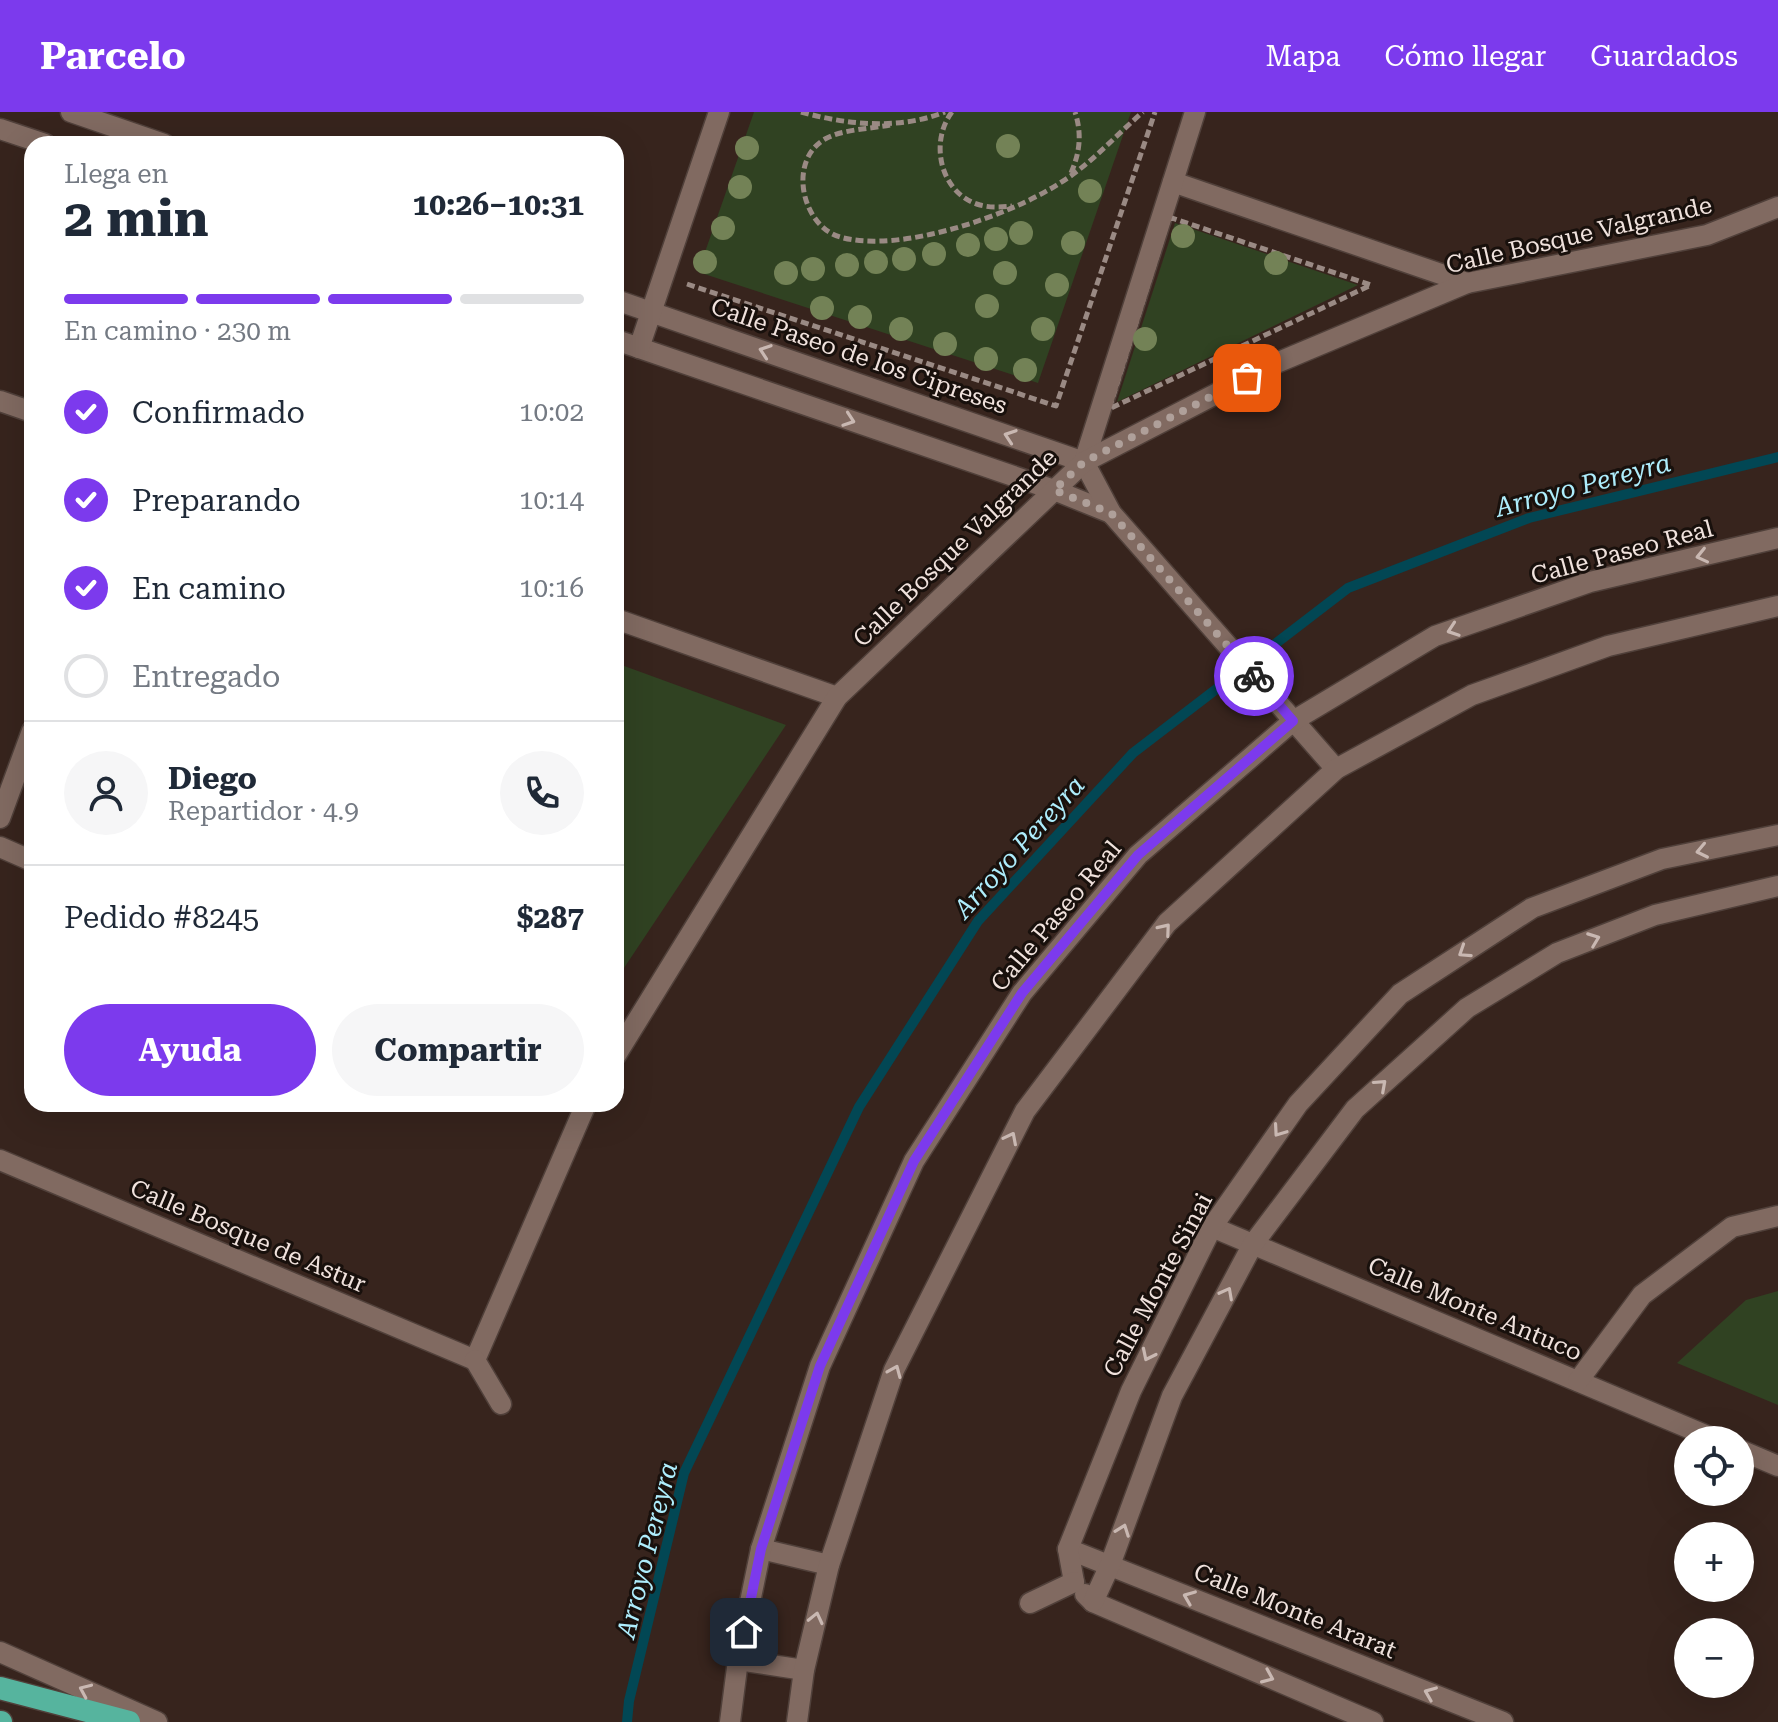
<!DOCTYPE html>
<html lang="es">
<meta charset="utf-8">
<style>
:root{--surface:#fff;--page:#f6f6f7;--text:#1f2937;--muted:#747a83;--line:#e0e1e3;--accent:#7c3aed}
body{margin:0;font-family:"Roboto Serif",serif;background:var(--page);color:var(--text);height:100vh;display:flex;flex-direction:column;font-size:30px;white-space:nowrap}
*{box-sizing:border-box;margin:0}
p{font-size:26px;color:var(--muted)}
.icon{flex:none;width:44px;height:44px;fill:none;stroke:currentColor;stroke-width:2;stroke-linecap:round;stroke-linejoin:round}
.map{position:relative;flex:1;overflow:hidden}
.sheet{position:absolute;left:24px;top:24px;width:600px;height:976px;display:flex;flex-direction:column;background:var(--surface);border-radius:24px;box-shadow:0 8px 32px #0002}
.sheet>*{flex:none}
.buttons{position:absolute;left:1674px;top:1314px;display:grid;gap:16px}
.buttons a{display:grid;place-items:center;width:80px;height:80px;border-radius:50%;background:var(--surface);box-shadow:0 8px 32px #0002;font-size:40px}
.pin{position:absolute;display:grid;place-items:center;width:68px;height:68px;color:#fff;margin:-34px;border-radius:16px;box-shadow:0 4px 12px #0006}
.courier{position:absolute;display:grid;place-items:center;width:80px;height:80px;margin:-40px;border:6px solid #7c3aed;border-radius:50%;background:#fff;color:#222;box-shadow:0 2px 10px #0007}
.summary em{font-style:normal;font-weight:700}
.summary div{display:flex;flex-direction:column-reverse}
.summary{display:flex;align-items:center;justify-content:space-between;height:136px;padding:0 40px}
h1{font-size:52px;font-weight:700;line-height:60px}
.bar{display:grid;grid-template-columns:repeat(4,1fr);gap:12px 8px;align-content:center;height:96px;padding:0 40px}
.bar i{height:10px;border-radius:6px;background:var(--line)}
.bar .active{background:var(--accent)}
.bar p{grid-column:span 4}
.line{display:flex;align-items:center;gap:20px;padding:0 40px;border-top:2px solid var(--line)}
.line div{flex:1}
.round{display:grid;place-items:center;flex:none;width:84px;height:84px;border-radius:42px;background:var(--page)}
ol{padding:0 40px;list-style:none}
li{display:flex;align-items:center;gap:24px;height:88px}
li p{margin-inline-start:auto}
li .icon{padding:8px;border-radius:50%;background:var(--accent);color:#fff;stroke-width:4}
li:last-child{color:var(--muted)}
li i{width:44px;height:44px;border:4px solid var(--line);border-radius:50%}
.primary-button{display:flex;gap:16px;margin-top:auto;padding:16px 40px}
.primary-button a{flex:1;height:92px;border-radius:48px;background:var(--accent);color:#fff;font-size:32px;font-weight:700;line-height:92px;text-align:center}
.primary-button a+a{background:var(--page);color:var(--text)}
header{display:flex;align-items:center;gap:48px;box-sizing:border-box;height:112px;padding:0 40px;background:var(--accent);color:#fff}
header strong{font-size:38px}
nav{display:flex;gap:44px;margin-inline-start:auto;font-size:28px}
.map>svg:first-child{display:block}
.green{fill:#304222}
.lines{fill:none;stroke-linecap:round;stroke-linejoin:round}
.stream{stroke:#024754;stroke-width:10}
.minor-casing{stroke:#50403a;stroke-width:23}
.tertiary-casing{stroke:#50403a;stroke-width:23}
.trunk-casing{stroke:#50403a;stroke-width:25}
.path{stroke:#9a8a84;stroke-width:5;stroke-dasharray:8 4;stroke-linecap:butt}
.minor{stroke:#816a61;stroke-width:20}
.tertiary{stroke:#816a61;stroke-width:20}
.trunk{stroke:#56b49e;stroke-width:22}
.tree{fill:#738256}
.oneway{stroke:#c9b8b2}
.done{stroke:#afa09a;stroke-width:8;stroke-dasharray:0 14.4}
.route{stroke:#7c3aed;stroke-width:10}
.labels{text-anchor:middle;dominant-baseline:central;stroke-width:6;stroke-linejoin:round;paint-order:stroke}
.street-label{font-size:24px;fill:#f0e2dd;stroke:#18100c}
.water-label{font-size:26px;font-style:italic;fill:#aeedfc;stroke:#18100c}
</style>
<header>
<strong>Parcelo</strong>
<nav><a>Mapa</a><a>Cómo llegar</a><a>Guardados</a></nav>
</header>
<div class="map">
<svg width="1778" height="1610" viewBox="0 0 1778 1610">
<rect width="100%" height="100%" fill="#37241d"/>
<!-- green -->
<g class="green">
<path d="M 754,0 L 1131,0 L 1038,271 L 698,160 Z"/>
<path d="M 1175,111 L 1358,173 L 1117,290 Z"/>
<path d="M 616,551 L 786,613 L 616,868 Z"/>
<path d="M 1778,1179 L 1778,1293 L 1677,1251 L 1746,1188 Z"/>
</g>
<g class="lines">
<!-- stream -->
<path class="stream" d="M 627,1610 L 629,1589 L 684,1361 L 859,995 L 978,809 L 1133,641 L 1348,476 L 1529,406 L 1778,345"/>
<defs>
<g id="minor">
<path d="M 71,0 L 164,32"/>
<path d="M 0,17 L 45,32"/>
<path d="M 1173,70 L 1467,171"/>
<path d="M 616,188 L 1084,350"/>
<path d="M 616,228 L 1054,378 L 1111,401"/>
<path d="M 639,236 L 719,0"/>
<path d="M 0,289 L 32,300"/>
<path d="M 1084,350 L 1111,401 L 1336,657"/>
<path d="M 1084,350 L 1195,0"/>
<path d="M 616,507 L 837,585"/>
<path d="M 0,706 L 32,619"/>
<path d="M 0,735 L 32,749"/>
<path d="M 616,943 L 837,585 L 1084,350 L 1274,252 L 1467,171 L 1707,123 L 1778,95"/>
<path d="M 0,1048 L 475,1248"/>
<path d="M 1212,1115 L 1717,1328"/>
<path d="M 475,1248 L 586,992"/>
<path d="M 475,1248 L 501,1292"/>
<path d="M 1578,1269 L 1642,1183 L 1732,1115 L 1778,1104"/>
<path d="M 1740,1338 L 1778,1354"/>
<path d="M 761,1437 L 829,1453"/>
<path d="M 1068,1437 L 1503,1610"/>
<path d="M 1074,1470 L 1068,1437 L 1131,1279 L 1212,1115 L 1298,992 L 1400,882 L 1532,796 L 1662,747 L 1778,723"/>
<path d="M 1085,1482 L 1093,1490 L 1373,1610"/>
<path d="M 1093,1490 L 1110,1453 L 1172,1284 L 1253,1132 L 1355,997 L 1467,896 L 1557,841 L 1655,803 L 1778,774"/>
<path d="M 1030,1491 L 1074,1470"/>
<path d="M 738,1548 L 804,1558"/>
<path d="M 730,1610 L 738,1548 L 761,1437 L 820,1254 L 914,1049 L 1022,881 L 1138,743 L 1293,609 L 1435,524 L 1590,470 L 1778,426"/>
<path d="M 797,1610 L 804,1558 L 829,1453 L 894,1258 L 1025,999 L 1167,811 L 1336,657 L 1472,583 L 1608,534 L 1778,494"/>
</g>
<path id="tertiary" d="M 0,1540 L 157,1610"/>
<g id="trunk">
<path d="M 0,1576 L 129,1610"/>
<path d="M 0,1610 L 1,1610"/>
</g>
</defs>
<!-- minor casing -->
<use href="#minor" class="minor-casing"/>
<!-- tertiary casing -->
<use href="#tertiary" class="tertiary-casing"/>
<!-- trunk casing -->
<use href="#trunk" class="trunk-casing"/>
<!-- path -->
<g class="path">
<path d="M 801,0 C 848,13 899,18 945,0"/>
<path d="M 952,0 C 929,30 940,82 980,93 C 991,96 1002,95 1012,94"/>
<path d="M 890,13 C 870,17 843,17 825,27 C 787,49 802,114 840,125 C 899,142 1009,104 1060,71 C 1091,52 1115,24 1143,0"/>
<path d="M 1071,61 C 1080,40 1082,22 1075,0"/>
<path d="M 1169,105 L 1371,173 L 1109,297 Z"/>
<path d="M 687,172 L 1056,294 L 1155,0"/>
</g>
<!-- minor -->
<use href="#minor" class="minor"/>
<!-- tertiary -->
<use href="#tertiary" class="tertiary"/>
<!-- trunk -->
<use href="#trunk" class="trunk"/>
</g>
<!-- trees -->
<g class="tree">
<circle cx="1008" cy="34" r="12"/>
<circle cx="747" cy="36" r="12"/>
<circle cx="740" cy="75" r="12"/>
<circle cx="1090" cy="79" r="12"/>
<circle cx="723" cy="116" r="12"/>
<circle cx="1021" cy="121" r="12"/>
<circle cx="1183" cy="124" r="12"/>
<circle cx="996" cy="127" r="12"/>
<circle cx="1073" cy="131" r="12"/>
<circle cx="968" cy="133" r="12"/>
<circle cx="934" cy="142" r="12"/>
<circle cx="904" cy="147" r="12"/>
<circle cx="705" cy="150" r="12"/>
<circle cx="876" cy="150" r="12"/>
<circle cx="1276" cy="151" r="12"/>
<circle cx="847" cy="153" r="12"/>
<circle cx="813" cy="157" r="12"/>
<circle cx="786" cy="161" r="12"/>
<circle cx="1005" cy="161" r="12"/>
<circle cx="1057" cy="173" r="12"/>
<circle cx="987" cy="194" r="12"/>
<circle cx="822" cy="196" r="12"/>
<circle cx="860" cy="205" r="12"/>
<circle cx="901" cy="217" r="12"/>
<circle cx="1043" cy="217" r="12"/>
<circle cx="1145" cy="227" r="12"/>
<circle cx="945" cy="232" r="12"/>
<circle cx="986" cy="247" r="12"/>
<circle cx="1025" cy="258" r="12"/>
</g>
<!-- one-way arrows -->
<defs><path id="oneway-chevron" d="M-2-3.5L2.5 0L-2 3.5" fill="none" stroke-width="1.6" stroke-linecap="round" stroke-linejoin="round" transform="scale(2)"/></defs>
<g class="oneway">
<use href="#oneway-chevron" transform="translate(765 239) rotate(-161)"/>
<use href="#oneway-chevron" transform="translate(849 308) rotate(19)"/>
<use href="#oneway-chevron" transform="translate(1010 324) rotate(-161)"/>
<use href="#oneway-chevron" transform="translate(1702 444) rotate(167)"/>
<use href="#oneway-chevron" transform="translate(1453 518) rotate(161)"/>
<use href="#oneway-chevron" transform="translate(1702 739) rotate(168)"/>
<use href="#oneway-chevron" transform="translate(1165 817) rotate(-50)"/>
<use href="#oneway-chevron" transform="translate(1594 827) rotate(-21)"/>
<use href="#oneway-chevron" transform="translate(1464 840) rotate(147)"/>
<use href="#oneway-chevron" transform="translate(1381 973) rotate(-42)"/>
<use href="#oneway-chevron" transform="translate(1279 1019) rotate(125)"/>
<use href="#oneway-chevron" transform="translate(1011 1026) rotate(-63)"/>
<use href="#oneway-chevron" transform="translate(1227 1181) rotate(-62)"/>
<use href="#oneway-chevron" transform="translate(1148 1243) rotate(116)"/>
<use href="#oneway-chevron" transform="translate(895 1259) rotate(-67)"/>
<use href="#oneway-chevron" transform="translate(1123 1418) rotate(-70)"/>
<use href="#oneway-chevron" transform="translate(1189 1485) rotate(-158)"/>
<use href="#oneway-chevron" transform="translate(816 1506) rotate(-77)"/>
<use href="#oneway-chevron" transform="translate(1268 1565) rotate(23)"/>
<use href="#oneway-chevron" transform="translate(85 1578) rotate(-156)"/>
<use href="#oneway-chevron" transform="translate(1430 1581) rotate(-158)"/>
</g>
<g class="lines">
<!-- done -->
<path class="done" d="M 1247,266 L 1084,350 L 1054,378 L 1111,401 L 1254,564"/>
<!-- route -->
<path class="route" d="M 744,1520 L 761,1437 L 820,1254 L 914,1049 L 1022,881 L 1138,743 L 1293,609 L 1254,564"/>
</g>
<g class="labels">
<!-- street labels -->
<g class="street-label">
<text transform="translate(1579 123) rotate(-13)">Calle Bosque Valgrande</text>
<text transform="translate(859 244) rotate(19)">Calle Paseo de los Cipreses</text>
<text transform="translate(955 436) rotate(-44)">Calle Bosque Valgrande</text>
<text transform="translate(1622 440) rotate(-15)">Calle Paseo Real</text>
<text transform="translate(1056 804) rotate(-50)">Calle Paseo Real</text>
<text transform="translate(248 1124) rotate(23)">Calle Bosque de Astur</text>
<text transform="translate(1158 1173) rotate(-62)">Calle Monte Sinai</text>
<text transform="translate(1475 1197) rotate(23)">Calle Monte Antuco</text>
<text transform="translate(1295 1499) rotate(22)">Calle Monte Ararat</text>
</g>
<!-- water labels -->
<g class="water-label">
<text transform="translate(1583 373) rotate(-15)">Arroyo Pereyra</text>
<text transform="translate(1019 735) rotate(-48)">Arroyo Pereyra</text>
<text transform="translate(647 1438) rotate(-76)">Arroyo Pereyra</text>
</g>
</g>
</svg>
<div class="buttons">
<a><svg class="icon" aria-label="locate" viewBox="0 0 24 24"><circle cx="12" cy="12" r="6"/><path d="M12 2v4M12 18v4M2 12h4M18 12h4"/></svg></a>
<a>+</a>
<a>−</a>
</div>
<div class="pin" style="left:1247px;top:266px;background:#ea580c"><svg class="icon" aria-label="bag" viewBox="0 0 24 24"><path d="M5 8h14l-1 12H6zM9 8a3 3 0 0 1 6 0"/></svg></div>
<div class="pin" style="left:744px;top:1520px;background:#1f2937"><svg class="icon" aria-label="home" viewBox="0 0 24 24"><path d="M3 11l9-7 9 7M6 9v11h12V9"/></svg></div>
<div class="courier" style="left:1254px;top:564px"><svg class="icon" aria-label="bike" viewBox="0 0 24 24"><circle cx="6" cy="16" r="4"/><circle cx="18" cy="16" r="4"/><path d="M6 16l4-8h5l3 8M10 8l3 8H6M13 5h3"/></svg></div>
<section class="sheet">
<div class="summary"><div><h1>2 min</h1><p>Llega en</p></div><em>10:26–10:31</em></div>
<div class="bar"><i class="active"></i><i class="active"></i><i class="active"></i><i></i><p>En camino · 230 m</p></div>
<ol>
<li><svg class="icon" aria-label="check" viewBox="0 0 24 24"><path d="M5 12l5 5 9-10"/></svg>Confirmado<p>10:02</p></li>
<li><svg class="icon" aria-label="check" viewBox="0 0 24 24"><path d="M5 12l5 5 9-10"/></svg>Preparando<p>10:14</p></li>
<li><svg class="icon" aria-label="check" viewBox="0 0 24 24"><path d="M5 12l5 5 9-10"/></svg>En camino<p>10:16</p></li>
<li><i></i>Entregado</li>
</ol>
<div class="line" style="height:144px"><a class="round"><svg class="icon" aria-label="person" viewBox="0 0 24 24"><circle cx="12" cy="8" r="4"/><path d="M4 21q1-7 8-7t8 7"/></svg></a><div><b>Diego</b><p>Repartidor · 4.9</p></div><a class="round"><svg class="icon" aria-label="phone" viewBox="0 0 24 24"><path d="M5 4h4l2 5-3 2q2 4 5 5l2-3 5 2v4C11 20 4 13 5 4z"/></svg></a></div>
<div class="line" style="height:104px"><div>Pedido #8245</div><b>$287</b></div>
<div class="primary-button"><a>Ayuda</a><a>Compartir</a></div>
</section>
</div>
